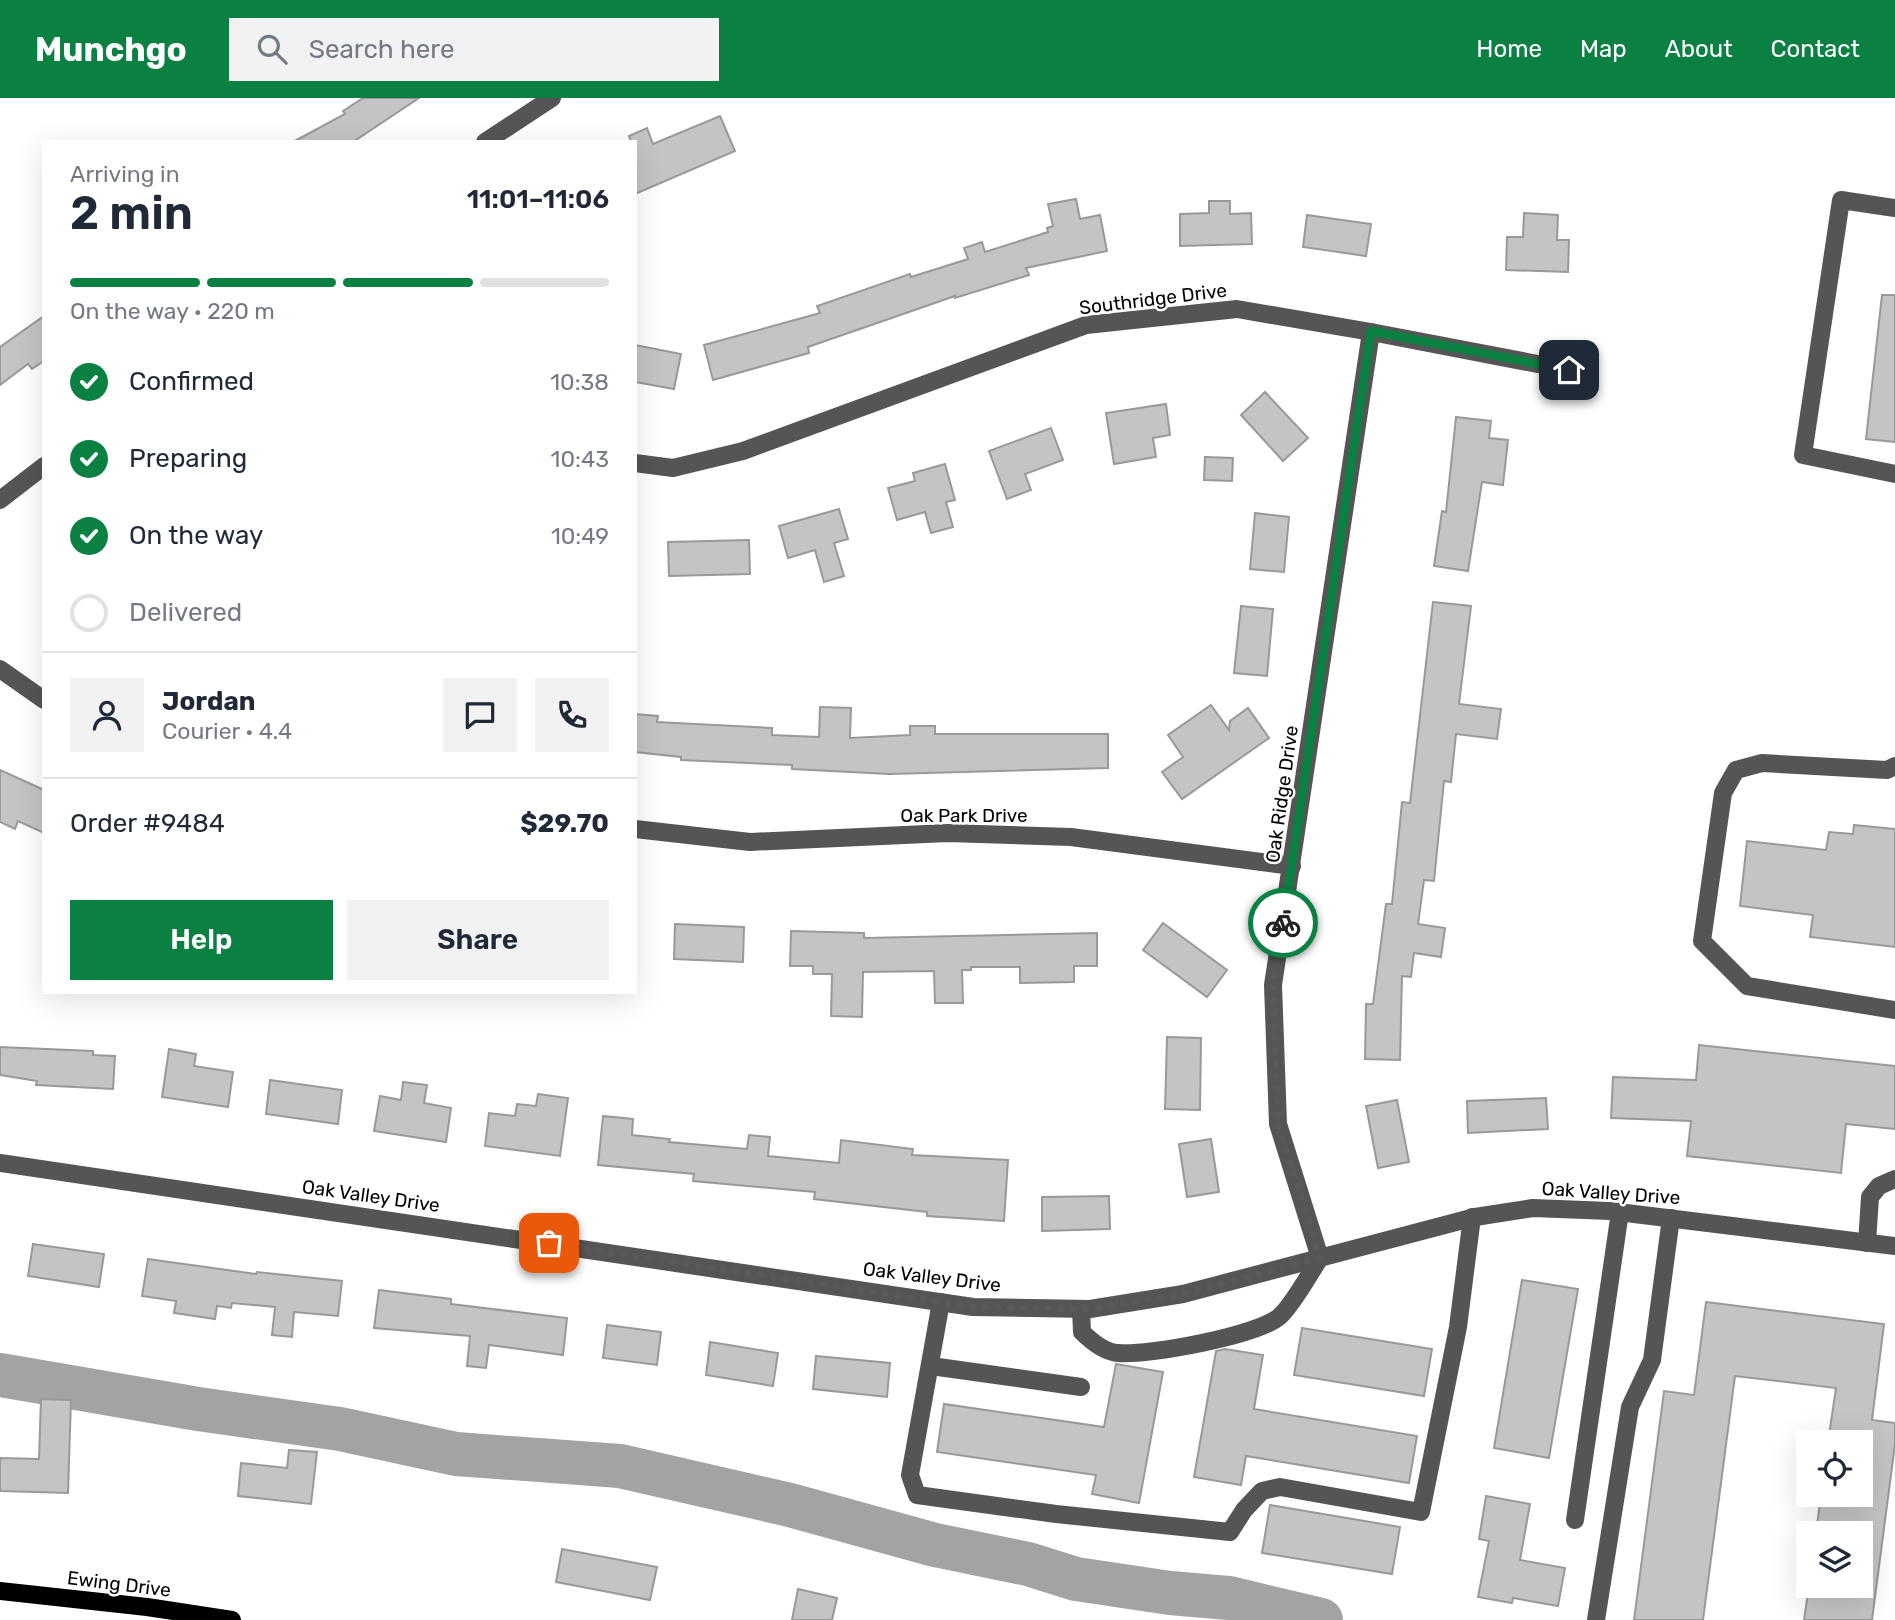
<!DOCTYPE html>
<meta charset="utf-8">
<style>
:root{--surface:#fff;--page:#f2f2f3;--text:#1f2937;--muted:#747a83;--line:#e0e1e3;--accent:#0b8043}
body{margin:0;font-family:Rubik,sans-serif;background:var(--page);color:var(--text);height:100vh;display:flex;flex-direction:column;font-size:26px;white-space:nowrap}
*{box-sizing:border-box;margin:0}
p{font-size:23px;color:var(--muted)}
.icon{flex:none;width:38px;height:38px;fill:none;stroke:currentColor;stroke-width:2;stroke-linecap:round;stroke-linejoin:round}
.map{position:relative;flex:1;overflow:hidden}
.side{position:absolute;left:42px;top:42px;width:595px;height:854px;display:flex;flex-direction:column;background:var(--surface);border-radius:0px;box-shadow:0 7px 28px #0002}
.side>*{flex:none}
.buttons{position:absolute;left:1796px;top:1332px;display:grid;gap:14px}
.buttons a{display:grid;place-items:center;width:77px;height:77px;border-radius:0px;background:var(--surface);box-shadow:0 7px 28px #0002;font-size:35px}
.pin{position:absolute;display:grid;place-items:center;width:60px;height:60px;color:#fff;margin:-30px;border-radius:14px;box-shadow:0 4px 10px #0006}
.courier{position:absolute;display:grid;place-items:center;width:70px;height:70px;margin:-35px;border:5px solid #0b8043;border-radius:50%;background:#fff;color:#222;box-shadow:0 2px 9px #0007}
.headline em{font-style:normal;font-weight:600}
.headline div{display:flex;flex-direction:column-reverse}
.headline{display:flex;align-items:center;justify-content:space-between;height:119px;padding:0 28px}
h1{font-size:46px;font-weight:600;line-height:52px}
.bar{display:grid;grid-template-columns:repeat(4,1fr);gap:10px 7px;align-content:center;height:84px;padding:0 28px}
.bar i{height:9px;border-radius:5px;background:var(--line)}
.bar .on{background:var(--accent)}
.bar p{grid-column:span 4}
.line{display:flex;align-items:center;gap:18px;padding:0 28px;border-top:2px solid var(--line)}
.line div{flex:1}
.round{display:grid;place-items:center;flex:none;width:74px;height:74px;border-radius:0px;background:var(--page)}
ol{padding:0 28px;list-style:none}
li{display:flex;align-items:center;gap:21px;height:77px}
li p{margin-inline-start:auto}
li .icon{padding:7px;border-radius:50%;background:var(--accent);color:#fff;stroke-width:4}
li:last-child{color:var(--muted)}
li i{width:38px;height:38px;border:4px solid var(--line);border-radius:50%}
.action{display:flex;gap:14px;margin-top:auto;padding:14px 28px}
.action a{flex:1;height:80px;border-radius:0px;background:var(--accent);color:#fff;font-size:28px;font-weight:600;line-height:80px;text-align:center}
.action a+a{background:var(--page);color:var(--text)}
header{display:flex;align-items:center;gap:42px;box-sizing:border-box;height:98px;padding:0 35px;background:var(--accent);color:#fff}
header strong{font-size:33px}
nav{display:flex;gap:38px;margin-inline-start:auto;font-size:24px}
.search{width:490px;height:63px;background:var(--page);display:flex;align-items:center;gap:18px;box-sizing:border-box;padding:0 24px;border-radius:0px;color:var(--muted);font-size:26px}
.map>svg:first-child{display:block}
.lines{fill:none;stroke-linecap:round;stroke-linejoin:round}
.river{stroke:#a3a3a3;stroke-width:44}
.building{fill:#c4c4c4;stroke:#999;stroke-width:2}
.minor{stroke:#555;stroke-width:18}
.major{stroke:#000;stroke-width:18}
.done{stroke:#595959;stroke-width:7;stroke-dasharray:0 12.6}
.route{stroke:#0b8043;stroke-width:9}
.labels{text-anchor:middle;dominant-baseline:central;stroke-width:5;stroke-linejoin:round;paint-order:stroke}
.street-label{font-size:19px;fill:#000;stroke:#fff}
</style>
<header>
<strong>Munchgo</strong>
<div class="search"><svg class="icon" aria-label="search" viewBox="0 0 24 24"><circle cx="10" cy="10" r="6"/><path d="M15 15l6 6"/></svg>Search here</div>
<nav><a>Home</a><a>Map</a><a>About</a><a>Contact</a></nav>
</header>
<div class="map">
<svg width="1895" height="1522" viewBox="0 0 1895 1522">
<rect width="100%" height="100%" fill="#fff"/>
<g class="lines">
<!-- river -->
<path class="river" d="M 0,1277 L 198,1311 L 340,1331 L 456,1356 L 620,1368 L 790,1407 L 935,1447 L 1028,1466 L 1076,1481 L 1170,1495 L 1229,1500 L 1321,1522"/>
</g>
<!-- building -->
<g class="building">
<path d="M 363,0 L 419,0 L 353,44 L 293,44 L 345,16 L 343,13 Z"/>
<path d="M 720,18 L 735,53 L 635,96 L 635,44 L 631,44 L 629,38 L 647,30 L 653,46 Z"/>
<path d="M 1076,101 L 1080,121 L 1100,117 L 1107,153 L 1026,170 L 1029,177 L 955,200 L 955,198 L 808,249 L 809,255 L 713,282 L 704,247 L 820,215 L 817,208 L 910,176 L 911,179 L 968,161 L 964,150 L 982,144 L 985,154 L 1048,134 L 1047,130 L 1053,128 L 1048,106 Z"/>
<path d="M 1209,103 L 1230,103 L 1230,116 L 1251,115 L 1252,146 L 1180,148 L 1180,116 L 1209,115 Z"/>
<path d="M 1524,115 L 1558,117 L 1557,142 L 1569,142 L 1568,174 L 1506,172 L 1507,139 L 1523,139 Z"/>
<path d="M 1307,117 L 1371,126 L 1366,158 L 1303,149 Z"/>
<path d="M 1882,197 L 1895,197 L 1895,344 L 1866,341 Z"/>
<path d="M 44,218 L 44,263 L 32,271 L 28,266 L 0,287 L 0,249 Z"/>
<path d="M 635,247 L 681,256 L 674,291 L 635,284 Z"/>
<path d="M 1265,294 L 1308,340 L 1283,363 L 1241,317 Z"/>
<path d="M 1166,306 L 1170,337 L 1153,340 L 1156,359 L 1114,366 L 1106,315 Z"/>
<path d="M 1456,319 L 1491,323 L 1489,340 L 1508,342 L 1503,387 L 1482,384 L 1468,473 L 1434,468 L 1442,413 L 1446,414 Z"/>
<path d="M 1051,330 L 1063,362 L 1025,376 L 1031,392 L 1007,401 L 989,353 Z"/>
<path d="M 1205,359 L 1233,360 L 1232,383 L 1204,382 Z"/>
<path d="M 945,366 L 955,402 L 946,404 L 953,429 L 931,435 L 925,414 L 897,422 L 888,390 L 915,383 L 913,375 Z"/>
<path d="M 839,411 L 848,441 L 834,445 L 844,478 L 824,484 L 815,452 L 788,460 L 779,428 Z"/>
<path d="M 1255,415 L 1289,419 L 1284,474 L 1250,471 Z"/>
<path d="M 749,442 L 750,476 L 669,478 L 668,444 Z"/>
<path d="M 1433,504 L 1471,508 L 1459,606 L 1501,611 L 1497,641 L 1456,636 L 1451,684 L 1444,683 L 1434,783 L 1424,782 L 1418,826 L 1445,830 L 1441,859 L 1414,855 L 1411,879 L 1402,878 L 1400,962 L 1365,961 L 1366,906 L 1373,906 L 1386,806 L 1392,806 L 1402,704 L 1410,705 Z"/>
<path d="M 1241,508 L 1273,511 L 1267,578 L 1234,575 Z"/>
<path d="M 1211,607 L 1229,632 L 1230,623 L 1248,610 L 1269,640 L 1182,701 L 1162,674 L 1183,659 L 1168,637 Z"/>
<path d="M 820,609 L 851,610 L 850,640 L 910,637 L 910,628 L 935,628 L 935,636 L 1108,636 L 1108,670 L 889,676 L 792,671 L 792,667 L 681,662 L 681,659 L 635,654 L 635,616 L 658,618 L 657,624 L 772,630 L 772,637 L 819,639 Z"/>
<path d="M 0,672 L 44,692 L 44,735 L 18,723 L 15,731 L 0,724 Z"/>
<path d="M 1854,727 L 1895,731 L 1895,849 L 1810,839 L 1813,817 L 1740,808 L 1747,743 L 1826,752 L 1829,734 L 1853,736 Z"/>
<path d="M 1163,825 L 1227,872 L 1207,899 L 1143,852 Z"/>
<path d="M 675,826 L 744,829 L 743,864 L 674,861 Z"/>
<path d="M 791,833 L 864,835 L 864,840 L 1097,835 L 1097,868 L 1074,868 L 1074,884 L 1020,885 L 1020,869 L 971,869 L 971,872 L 962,872 L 963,905 L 935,905 L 934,873 L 863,874 L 862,919 L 831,918 L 832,876 L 813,876 L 813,868 L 790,868 Z"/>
<path d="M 1167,939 L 1201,940 L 1200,1012 L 1165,1011 Z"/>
<path d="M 1699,947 L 1895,968 L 1895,1031 L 1846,1026 L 1841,1075 L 1687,1058 L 1691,1023 L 1611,1020 L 1613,979 L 1696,982 Z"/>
<path d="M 0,949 L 93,953 L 93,957 L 115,958 L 113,991 L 36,987 L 37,983 L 0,977 Z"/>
<path d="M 169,951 L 196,956 L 194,968 L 233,974 L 228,1009 L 162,999 Z"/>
<path d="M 270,982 L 342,992 L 338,1026 L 266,1016 Z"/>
<path d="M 403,984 L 427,987 L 424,1005 L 451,1010 L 446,1044 L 374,1033 L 380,998 L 401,1002 Z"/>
<path d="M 538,996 L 568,1000 L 560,1058 L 485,1048 L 489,1015 L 515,1018 L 517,1006 L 536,1008 Z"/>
<path d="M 1546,1000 L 1548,1031 L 1468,1035 L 1467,1003 Z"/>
<path d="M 1397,1002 L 1409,1064 L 1378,1070 L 1366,1008 Z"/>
<path d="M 603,1018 L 633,1021 L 632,1037 L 670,1041 L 669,1044 L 747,1051 L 749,1037 L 770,1039 L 768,1058 L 839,1065 L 841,1042 L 913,1051 L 912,1057 L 1008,1062 L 1004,1123 L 927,1118 L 927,1114 L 814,1101 L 815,1094 L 693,1083 L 694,1076 L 598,1067 Z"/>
<path d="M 1211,1041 L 1219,1094 L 1187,1099 L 1179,1046 Z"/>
<path d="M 1109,1098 L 1110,1131 L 1042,1133 L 1042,1099 Z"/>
<path d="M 33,1146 L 104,1156 L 99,1189 L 28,1178 Z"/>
<path d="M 148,1161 L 256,1176 L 257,1174 L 342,1183 L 338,1218 L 294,1214 L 292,1239 L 272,1237 L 275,1209 L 232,1205 L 231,1210 L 217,1208 L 215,1221 L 174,1215 L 176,1203 L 142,1198 Z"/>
<path d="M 1522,1182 L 1578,1191 L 1549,1360 L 1494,1350 Z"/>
<path d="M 379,1192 L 451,1201 L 451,1206 L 567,1220 L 563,1257 L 489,1247 L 486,1270 L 467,1268 L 470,1238 L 374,1230 Z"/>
<path d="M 1706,1204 L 1884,1226 L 1872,1322 L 1895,1325 L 1895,1346 L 1872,1522 L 1804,1522 L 1809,1488 L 1860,1488 L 1860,1435 L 1816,1435 L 1821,1396 L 1860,1396 L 1860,1344 L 1828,1344 L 1836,1290 L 1735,1278 L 1703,1522 L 1634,1522 L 1664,1293 L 1694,1297 Z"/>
<path d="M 607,1227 L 661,1234 L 657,1267 L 603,1260 Z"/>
<path d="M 1302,1230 L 1432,1251 L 1424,1298 L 1294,1277 Z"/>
<path d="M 710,1244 L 778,1255 L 773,1288 L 706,1277 Z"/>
<path d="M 1225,1251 L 1263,1257 L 1254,1311 L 1417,1338 L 1409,1385 L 1246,1358 L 1241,1387 L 1194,1379 L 1216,1253 Z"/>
<path d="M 816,1258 L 890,1265 L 887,1299 L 813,1291 Z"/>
<path d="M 1116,1266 L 1163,1274 L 1139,1405 L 1092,1396 L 1096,1377 L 937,1354 L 944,1306 L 1104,1329 Z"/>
<path d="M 41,1301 L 71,1302 L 68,1395 L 0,1393 L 0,1360 L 39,1361 Z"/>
<path d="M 289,1352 L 317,1354 L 311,1406 L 238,1398 L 241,1365 L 287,1370 Z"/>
<path d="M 1486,1398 L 1530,1406 L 1520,1462 L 1565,1470 L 1558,1508 L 1513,1500 L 1512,1505 L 1478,1499 L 1489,1443 L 1479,1441 Z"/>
<path d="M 1270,1407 L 1400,1429 L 1392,1476 L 1262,1455 Z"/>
<path d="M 562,1451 L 657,1469 L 650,1502 L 556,1484 Z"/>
<path d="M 798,1491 L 837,1500 L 832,1522 L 792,1522 Z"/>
</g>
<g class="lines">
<!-- minor -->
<g class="minor">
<path d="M 485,44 L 552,0"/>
<path d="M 1895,110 L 1841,102 L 1803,357 L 1895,376"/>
<path d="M 635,365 L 673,370 L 743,353 L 1086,227 L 1237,211 L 1371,234 L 1569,272"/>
<path d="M 0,402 L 44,368"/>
<path d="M 0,571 L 44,602"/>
<path d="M 1895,668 L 1887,672 L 1762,665 L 1736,672 L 1723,695 L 1702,843 L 1747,888 L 1895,912"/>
<path d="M 635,731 L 750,744 L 948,735 L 1071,739 L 1292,768"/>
<path d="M 0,1065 L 973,1209 L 1090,1211 L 1183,1196 L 1475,1119 L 1533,1110 L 1610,1113 L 1895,1148"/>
<path d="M 1867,1145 L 1870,1099 L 1879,1088 L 1895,1081"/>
<path d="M 941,1204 L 910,1377 L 917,1397 L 1056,1416 L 1230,1434 L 1244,1412 L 1262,1393 L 1280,1389 L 1421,1414 L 1458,1229 L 1472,1119"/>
<path d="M 1081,1211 L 1082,1234 C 1092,1244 1104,1254 1118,1255 C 1148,1258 1260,1237 1280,1218 C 1292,1208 1310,1175 1320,1160 L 1278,1026 L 1273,887 L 1371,234"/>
<path d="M 931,1268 L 1081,1289"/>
<path d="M 1575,1422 L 1620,1114"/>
<path d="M 1596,1522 L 1630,1309 L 1652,1262 L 1671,1120"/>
</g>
<!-- major -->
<path class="major" d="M 0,1493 L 147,1509 L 232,1522"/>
</g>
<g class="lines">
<!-- done -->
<path class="done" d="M 549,1145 L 973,1209 L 1090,1211 L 1183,1196 L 1320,1160 L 1278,1026 L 1273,887 L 1283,825"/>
<!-- route -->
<path class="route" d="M 1283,825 L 1371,233 L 1569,272"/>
</g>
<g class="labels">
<!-- street labels -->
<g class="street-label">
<text transform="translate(1153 201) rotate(-7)">Southridge Drive</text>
<text transform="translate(1282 696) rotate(-82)">Oak Ridge Drive</text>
<text x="964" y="717">Oak Park Drive</text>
<text transform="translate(1611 1095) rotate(4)">Oak Valley Drive</text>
<text transform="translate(371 1098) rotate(8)">Oak Valley Drive</text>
<text transform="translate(932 1179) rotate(7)">Oak Valley Drive</text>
<text transform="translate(119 1486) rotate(7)">Ewing Drive</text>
</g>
</g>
</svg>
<div class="buttons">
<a><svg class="icon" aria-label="locate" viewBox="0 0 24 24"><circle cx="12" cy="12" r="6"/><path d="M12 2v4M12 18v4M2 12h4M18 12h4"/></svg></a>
<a><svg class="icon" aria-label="layers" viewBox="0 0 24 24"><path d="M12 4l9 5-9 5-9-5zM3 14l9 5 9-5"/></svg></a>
</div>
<div class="pin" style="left:549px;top:1145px;background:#ea580c"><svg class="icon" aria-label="bag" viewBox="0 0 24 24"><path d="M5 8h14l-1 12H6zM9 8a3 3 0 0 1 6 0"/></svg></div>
<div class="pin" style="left:1569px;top:272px;background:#1f2937"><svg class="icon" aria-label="home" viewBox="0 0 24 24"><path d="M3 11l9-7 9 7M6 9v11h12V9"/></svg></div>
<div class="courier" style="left:1283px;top:825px"><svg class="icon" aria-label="bike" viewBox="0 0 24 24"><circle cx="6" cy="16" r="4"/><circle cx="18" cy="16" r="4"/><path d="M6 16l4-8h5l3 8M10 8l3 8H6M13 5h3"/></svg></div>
<section class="side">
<div class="headline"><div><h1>2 min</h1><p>Arriving in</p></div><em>11:01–11:06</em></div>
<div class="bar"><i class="on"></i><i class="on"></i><i class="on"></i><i></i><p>On the way · 220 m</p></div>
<ol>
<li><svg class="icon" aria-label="check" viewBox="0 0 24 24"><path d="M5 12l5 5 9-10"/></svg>Confirmed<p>10:38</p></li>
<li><svg class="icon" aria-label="check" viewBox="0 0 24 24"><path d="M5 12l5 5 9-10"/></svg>Preparing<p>10:43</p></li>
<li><svg class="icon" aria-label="check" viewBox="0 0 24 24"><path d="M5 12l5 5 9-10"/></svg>On the way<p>10:49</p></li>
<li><i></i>Delivered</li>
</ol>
<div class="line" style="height:126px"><a class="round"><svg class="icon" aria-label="person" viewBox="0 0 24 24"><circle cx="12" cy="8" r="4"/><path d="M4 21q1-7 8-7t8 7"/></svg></a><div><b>Jordan</b><p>Courier · 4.4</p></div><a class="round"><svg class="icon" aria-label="chat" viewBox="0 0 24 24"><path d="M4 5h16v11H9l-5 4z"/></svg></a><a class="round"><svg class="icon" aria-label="phone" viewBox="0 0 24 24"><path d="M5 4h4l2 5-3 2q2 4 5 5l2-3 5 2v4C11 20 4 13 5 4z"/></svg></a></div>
<div class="line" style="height:91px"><div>Order #9484</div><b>$29.70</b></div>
<div class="action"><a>Help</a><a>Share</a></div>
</section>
</div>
